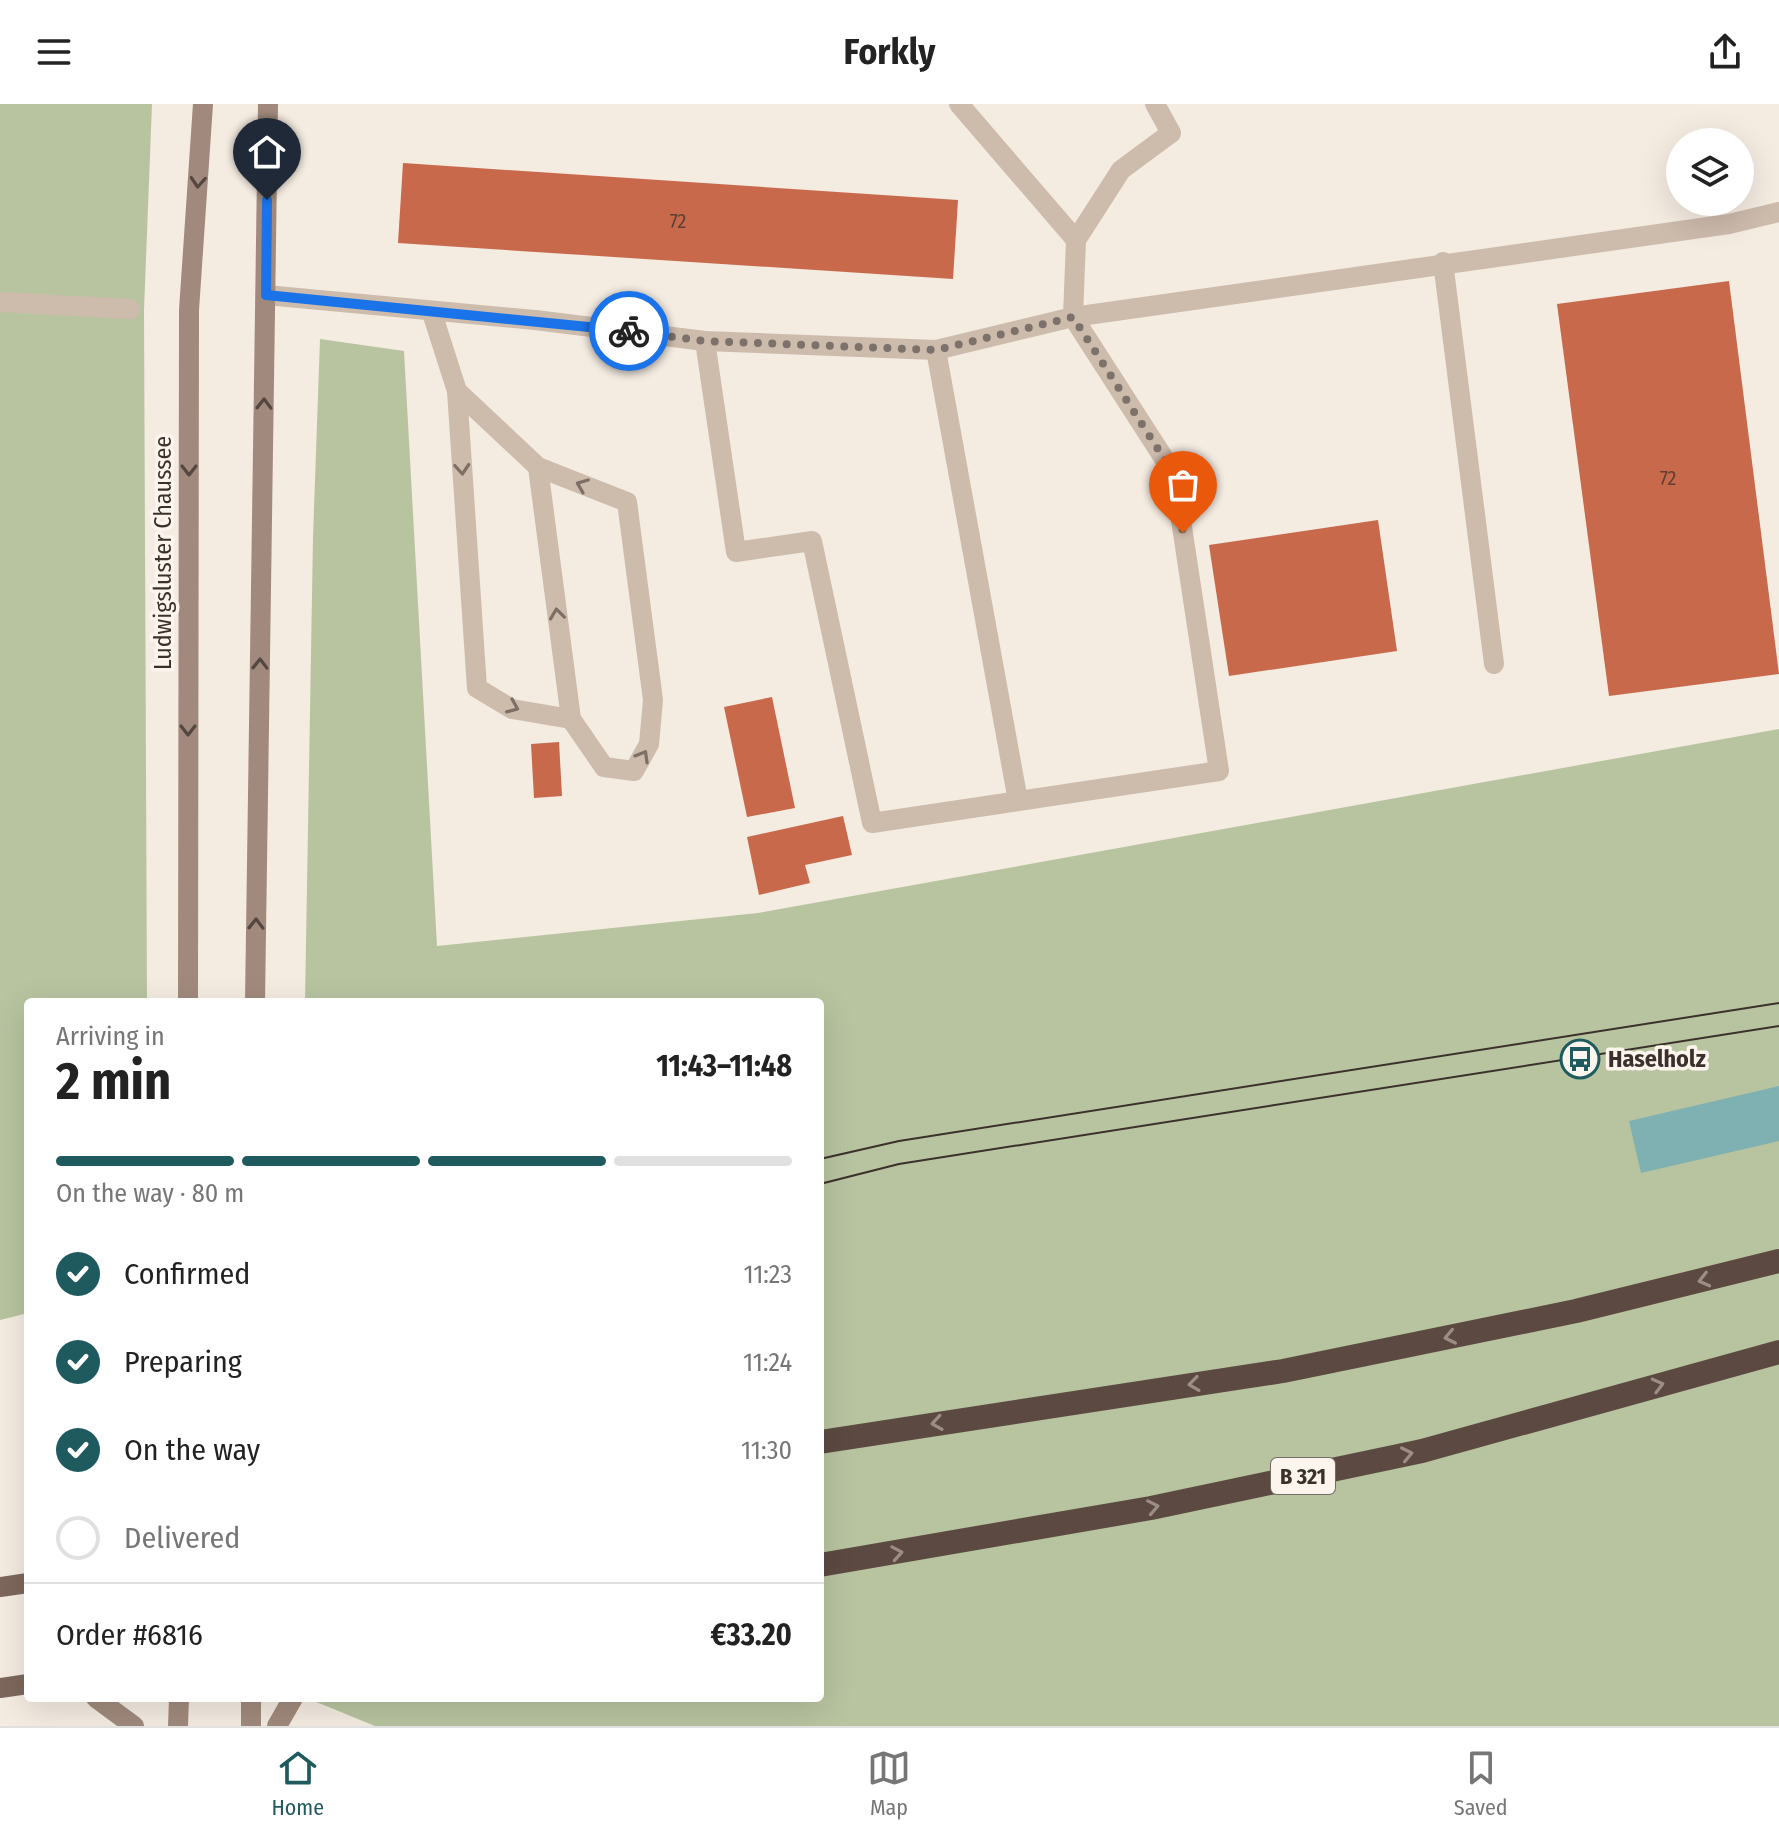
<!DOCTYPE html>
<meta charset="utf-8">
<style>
:root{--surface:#fff;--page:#f2f2f2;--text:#222;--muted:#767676;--line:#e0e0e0;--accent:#1f5a5e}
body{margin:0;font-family:"Fira Sans Condensed",sans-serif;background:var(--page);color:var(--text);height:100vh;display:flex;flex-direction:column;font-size:30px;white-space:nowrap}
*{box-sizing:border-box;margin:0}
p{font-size:26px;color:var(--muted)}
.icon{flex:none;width:44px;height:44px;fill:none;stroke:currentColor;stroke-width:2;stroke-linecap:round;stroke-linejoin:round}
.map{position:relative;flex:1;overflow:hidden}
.side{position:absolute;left:24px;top:894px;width:800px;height:704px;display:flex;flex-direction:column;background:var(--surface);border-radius:8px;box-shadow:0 8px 32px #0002}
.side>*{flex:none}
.controls{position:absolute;left:1666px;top:24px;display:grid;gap:16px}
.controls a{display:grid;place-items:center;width:88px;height:88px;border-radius:50%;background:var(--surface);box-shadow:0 8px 32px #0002;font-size:40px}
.pin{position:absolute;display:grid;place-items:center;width:68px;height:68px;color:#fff;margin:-82px -34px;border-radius:50% 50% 50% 0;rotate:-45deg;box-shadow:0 0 8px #0007}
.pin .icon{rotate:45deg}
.courier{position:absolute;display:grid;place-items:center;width:80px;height:80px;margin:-40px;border:6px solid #1a73e8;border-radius:50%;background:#fff;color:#222;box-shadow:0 2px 10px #0007}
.overview em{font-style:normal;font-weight:700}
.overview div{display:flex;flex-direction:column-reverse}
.overview{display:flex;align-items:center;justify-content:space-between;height:136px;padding:0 32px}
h1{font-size:52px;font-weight:700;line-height:60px}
.bar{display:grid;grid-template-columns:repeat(4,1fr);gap:12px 8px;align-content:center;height:96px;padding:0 32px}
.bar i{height:10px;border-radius:6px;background:var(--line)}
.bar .on{background:var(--accent)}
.bar p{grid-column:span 4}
.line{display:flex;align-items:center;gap:20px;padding:0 32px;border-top:2px solid var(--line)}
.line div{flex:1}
ol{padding:0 32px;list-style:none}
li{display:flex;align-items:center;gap:24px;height:88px}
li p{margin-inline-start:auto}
li .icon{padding:8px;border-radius:50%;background:var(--accent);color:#fff;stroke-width:4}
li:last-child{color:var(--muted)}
li i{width:44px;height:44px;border:4px solid var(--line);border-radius:50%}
header{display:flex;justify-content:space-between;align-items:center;height:104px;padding:0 32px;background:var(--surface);font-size:36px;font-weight:700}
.menu{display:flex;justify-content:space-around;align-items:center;height:112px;border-top:2px solid var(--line);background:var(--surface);font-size:22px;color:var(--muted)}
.menu a{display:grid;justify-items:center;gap:4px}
.menu .on{color:var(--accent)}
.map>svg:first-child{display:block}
.green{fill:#b8c4a0}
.water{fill:#7fb0b2}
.building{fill:#c8694b}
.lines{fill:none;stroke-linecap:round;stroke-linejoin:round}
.lane{stroke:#cdbbac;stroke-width:20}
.secondary{stroke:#a18a7d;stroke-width:20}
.primary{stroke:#7d675c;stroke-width:20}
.highway{stroke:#5c4a42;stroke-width:24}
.tram{stroke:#3b302b;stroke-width:2}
.oneway{stroke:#544640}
.oneway2{stroke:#7d6f65}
.oneway3{stroke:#9c8e87}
.done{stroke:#7c716b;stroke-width:8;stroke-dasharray:0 14.4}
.route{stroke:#1a73e8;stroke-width:10}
.labels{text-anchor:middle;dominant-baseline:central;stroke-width:7;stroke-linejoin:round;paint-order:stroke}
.number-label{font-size:20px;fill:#5e3e33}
.shield{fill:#fbf5ee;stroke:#756b66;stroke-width:2}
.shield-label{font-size:22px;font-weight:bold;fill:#3b302b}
.street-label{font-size:24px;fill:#3b302b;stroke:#fbf5ee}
.poi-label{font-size:24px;font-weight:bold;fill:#3b302b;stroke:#fbf5ee;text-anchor:start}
</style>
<header><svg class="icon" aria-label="menu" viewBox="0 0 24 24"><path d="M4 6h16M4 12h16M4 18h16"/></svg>Forkly<svg class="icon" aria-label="share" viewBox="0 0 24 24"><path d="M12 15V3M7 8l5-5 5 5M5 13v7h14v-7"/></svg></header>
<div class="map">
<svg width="1779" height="1622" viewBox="0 0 1779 1622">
<rect width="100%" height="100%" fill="#f4ebe1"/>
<!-- green -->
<g class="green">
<path d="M 0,0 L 152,0 L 144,206 L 147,898 L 28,898 L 28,1209 L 0,1216 Z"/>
<path d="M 320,235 L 404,247 L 437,842 L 758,809 L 1779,625 L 1779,1622 L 375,1622 L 309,1595 L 820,1594 L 820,898 L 305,898 L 313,433 Z"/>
</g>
<!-- water -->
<path class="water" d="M 1779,982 L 1779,1037 L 1641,1069 L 1629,1017 Z"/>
<!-- building -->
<g class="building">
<path d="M 403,59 L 958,96 L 953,175 L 398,139 Z"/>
<path d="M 1729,177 L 1779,570 L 1609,592 L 1557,200 Z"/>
<path d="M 1378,416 L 1397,547 L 1229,572 L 1209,441 Z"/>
<path d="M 772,593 L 795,704 L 747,713 L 724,603 Z"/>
<path d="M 559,638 L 562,692 L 534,694 L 531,640 Z"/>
<path d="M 843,712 L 852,751 L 805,761 L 810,779 L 759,791 L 747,733 Z"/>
</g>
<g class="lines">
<!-- lane -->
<g class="lane">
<path d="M 1076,136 L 1121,66 L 1171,29 L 1155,0"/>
<path d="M 1443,158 L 1494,560"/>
<path d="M 266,191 L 535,216 L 705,237 L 936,246 L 1073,213 L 1076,136 L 959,0"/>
<path d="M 0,198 L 130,205"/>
<path d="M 432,209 L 457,287 L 477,584 L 512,605 L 571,615"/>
<path d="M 705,237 L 736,448 L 812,437 L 872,719 L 1219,667 L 1174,370 L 1073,213 L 1729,120 L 1779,108"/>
<path d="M 936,246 L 1018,697"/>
<path d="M 457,287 L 538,363 L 627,398 L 653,596 L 649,640 L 634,667 L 604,663 L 571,615 L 538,363"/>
</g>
<!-- secondary -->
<g class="secondary">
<path d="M 188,898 L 189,206 L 203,0"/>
<path d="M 255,898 L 268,0"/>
<path d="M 96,1594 L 134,1622"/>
<path d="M 178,1622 L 179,1594"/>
<path d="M 251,1622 L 251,1594"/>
<path d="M 277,1622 L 293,1594"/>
</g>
<!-- primary -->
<g class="primary">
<path d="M 0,1483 L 28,1479"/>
<path d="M 0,1584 L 28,1580"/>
</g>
<!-- highway -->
<g class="highway">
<path d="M 820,1338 L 1283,1267 L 1576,1207 L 1779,1157"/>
<path d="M 820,1461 L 1151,1404 L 1422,1347 L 1779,1248"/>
</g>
<!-- tram -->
<g class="tram">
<path d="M 820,1055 L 899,1037 L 1779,899"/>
<path d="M 820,1080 L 899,1060 L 1779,922"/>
</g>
</g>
<!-- one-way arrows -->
<defs><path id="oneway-chevron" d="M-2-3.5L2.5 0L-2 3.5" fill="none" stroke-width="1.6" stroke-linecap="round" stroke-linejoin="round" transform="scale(2)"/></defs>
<g class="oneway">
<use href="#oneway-chevron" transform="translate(198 78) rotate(94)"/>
<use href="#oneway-chevron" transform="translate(264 300) rotate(-89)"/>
<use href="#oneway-chevron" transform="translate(189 366) rotate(90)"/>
<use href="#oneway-chevron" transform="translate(260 560) rotate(-89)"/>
<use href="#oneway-chevron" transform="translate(188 626) rotate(90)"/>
<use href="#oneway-chevron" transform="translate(256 820) rotate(-89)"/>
</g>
<g class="oneway2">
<use href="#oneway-chevron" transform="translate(462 365) rotate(86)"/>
<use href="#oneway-chevron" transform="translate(582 381) rotate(-158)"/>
<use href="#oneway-chevron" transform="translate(557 510) rotate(-97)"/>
<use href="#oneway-chevron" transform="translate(513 603) rotate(23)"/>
<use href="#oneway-chevron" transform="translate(643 652) rotate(-60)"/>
</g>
<g class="oneway3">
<use href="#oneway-chevron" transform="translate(1704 1176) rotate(166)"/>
<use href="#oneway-chevron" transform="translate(1450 1233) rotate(168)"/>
<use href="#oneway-chevron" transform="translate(1194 1280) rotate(172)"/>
<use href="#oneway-chevron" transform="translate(1658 1281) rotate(-15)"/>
<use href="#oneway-chevron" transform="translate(937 1319) rotate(171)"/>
<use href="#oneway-chevron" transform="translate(1407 1350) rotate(-12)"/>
<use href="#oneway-chevron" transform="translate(1153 1403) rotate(-11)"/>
<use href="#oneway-chevron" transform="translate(897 1449) rotate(-10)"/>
</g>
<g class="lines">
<!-- done -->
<path class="done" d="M 629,227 L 705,237 L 936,246 L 1073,213 L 1174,370 L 1183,429"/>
<!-- route -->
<path class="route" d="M 267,96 L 266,191 L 629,227"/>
</g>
<!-- icons -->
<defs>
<symbol id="bus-ring" viewBox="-11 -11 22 22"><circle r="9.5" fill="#fbf5ee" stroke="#1f5a5e" stroke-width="1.5"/><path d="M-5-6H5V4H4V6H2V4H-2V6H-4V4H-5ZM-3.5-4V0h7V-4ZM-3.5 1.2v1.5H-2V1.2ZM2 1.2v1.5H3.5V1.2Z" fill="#1f5a5e"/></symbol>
</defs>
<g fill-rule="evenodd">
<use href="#bus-ring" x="1558" y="933" width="44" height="44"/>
</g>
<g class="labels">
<!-- number labels -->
<g class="number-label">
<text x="678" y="117">72</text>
<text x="1668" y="374">72</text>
</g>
<!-- shield labels -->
<rect class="shield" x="1271" y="1354" width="64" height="36" rx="6"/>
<g class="shield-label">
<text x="1303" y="1372">B 321</text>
</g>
<!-- street labels -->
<g class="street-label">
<text transform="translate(163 449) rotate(-90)">Ludwigsluster Chaussee</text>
</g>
<!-- poi labels -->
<g class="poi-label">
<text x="1608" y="955">Haselholz</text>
</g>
</g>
</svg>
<div class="controls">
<a><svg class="icon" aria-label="layers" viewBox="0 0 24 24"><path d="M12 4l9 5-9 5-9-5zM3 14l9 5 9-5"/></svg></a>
</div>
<div class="pin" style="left:1183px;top:429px;background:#ea580c"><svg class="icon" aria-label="bag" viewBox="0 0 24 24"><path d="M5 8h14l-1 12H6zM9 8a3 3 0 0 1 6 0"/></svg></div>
<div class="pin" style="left:267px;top:96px;background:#1f2937"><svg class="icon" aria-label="home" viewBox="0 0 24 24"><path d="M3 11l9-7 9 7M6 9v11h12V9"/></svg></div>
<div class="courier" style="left:629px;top:227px"><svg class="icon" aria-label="bike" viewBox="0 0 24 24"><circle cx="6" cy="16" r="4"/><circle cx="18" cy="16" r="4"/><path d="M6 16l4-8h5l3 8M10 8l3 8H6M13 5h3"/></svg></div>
<section class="side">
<div class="overview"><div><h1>2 min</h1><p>Arriving in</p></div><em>11:43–11:48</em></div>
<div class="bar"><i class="on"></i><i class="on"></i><i class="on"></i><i></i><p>On the way · 80 m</p></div>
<ol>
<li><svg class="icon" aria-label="check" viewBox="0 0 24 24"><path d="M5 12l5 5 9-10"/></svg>Confirmed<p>11:23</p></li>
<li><svg class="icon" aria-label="check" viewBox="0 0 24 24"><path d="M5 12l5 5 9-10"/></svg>Preparing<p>11:24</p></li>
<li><svg class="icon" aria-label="check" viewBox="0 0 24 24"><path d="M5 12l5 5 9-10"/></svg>On the way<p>11:30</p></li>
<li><i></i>Delivered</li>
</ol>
<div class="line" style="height:104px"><div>Order #6816</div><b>€33.20</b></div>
</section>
</div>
<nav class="menu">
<a class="on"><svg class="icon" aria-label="home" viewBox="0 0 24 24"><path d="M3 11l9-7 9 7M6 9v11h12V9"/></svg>Home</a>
<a><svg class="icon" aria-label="map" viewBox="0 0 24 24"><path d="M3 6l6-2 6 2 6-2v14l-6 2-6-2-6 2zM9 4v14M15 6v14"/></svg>Map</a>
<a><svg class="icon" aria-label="saved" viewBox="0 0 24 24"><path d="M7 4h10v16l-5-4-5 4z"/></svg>Saved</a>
</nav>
